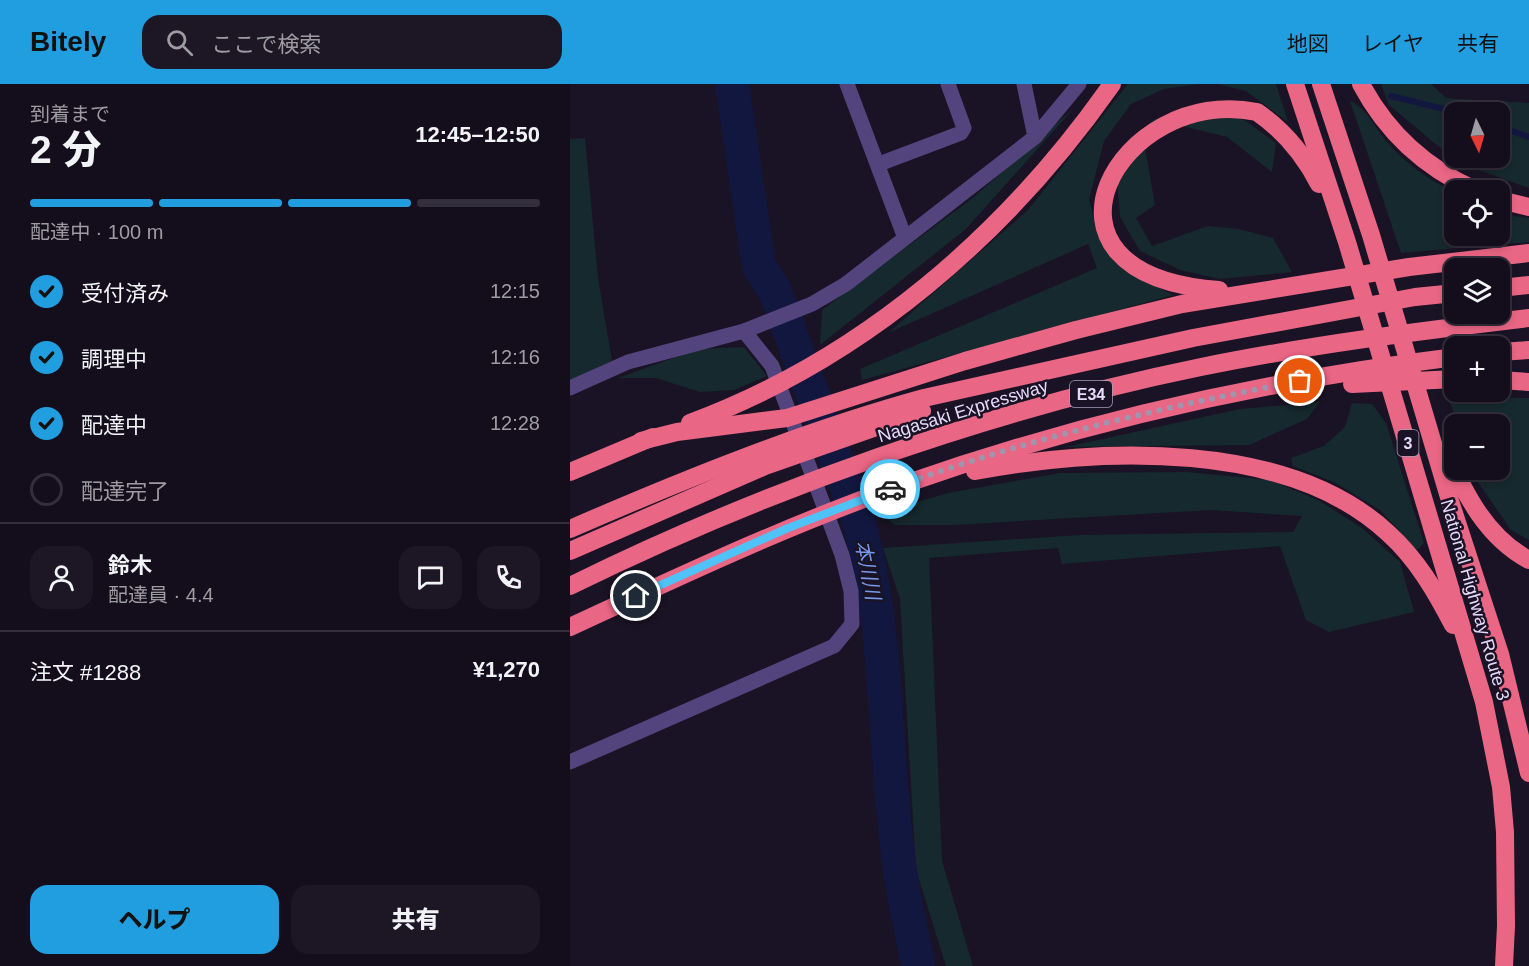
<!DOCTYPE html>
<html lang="ja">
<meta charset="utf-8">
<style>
:root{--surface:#140e1c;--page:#1d1725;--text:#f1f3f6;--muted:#9d9ca3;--line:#332e3b;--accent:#219ee0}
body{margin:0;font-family:Arial,"Noto Sans JP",sans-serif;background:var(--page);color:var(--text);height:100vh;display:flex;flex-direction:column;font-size:22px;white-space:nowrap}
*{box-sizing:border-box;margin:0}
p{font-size:20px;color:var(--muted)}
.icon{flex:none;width:33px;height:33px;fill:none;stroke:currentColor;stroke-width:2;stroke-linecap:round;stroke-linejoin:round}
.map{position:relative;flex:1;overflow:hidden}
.panel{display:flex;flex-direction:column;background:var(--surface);width:570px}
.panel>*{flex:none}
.needle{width:39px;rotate:175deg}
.buttons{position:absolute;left:874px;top:18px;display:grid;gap:12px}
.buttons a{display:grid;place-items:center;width:66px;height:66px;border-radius:12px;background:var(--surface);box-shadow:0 3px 9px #0003,0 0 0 2px var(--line);font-size:30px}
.pin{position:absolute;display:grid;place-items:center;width:51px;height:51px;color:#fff;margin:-26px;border:3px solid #fff;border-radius:50%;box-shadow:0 2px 6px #0007}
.courier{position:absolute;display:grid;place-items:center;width:60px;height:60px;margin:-30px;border:4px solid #4fc3f7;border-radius:50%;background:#fff;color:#222;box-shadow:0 2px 8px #0007}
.summary em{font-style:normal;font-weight:800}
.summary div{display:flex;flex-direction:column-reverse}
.summary{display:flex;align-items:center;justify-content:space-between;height:102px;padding:0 30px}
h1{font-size:39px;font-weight:800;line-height:45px}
.bar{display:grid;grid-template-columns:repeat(4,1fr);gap:9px 6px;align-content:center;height:72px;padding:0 30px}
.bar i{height:8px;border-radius:4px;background:var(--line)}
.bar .current{background:var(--accent)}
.bar p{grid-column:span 4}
.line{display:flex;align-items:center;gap:15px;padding:0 30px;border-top:2px solid var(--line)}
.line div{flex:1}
.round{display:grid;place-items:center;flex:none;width:63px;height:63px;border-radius:18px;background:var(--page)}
ol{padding:0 30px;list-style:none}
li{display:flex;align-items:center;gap:18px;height:66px}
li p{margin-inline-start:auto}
li .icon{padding:6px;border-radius:50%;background:var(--accent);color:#111;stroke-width:4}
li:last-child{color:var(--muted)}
li i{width:33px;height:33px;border:3px solid var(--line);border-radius:50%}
.button{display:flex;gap:12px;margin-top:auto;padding:12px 30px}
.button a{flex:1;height:69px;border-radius:18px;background:var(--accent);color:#111;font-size:24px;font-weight:800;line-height:69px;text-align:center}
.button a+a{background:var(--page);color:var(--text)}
header{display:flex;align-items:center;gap:36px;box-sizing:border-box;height:84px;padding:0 30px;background:var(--accent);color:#111}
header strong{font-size:28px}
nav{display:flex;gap:33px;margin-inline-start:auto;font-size:21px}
.search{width:420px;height:54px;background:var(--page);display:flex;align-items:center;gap:15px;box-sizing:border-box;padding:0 21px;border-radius:18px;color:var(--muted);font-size:22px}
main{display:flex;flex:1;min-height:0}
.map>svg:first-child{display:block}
.green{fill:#16292e;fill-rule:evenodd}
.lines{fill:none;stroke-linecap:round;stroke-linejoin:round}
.stream{stroke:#12173f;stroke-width:6}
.river{stroke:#12173f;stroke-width:34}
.minor{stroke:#54447e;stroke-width:15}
.highway{stroke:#ea6685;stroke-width:18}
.done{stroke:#9f95af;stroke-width:6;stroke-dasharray:0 10.8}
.route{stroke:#4fc3f7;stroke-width:8}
.labels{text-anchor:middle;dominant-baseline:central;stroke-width:5;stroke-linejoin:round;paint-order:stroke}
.shield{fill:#1a1325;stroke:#a99fba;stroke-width:1.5}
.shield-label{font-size:16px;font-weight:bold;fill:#e6dbfa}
.street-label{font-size:18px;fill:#e6dbfa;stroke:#1a1325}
.water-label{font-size:20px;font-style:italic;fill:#7799ec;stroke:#1a1325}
</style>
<header>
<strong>Bitely</strong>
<div class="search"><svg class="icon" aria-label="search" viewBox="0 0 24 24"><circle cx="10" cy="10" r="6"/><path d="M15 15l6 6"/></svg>ここで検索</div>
<nav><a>地図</a><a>レイヤ</a><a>共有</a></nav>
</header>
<main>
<section class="panel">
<div class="summary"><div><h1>2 分</h1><p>到着まで</p></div><em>12:45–12:50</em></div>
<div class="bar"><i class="current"></i><i class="current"></i><i class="current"></i><i></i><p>配達中 · 100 m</p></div>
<ol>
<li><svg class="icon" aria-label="check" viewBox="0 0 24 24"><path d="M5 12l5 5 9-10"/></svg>受付済み<p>12:15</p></li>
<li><svg class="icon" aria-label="check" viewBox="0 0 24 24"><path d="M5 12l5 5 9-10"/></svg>調理中<p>12:16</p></li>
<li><svg class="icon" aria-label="check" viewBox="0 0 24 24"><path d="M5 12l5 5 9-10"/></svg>配達中<p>12:28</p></li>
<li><i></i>配達完了</li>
</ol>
<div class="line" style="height:108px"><a class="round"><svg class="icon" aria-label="person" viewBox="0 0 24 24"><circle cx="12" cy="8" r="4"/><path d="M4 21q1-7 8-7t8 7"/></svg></a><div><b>鈴木</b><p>配達員 · 4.4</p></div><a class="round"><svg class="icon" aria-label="chat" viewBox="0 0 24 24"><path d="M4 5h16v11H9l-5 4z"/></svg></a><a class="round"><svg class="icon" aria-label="phone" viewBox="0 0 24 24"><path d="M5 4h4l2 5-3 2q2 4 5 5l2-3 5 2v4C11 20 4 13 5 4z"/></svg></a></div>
<div class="line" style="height:78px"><div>注文 #1288</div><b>¥1,270</b></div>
<div class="button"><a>ヘルプ</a><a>共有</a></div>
</section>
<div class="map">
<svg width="959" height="882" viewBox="0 0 959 882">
<rect width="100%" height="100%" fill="#1a1325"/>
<!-- green -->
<g class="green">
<path d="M 558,0 L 628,0 L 594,5 L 561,20 L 534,57 L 519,115 L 528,153 L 563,191 L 603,211 L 292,296 L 290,285 L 527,184 L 518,160 L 318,249 L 458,126 Z"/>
<path d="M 648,0 L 706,0 L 718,38 L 676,7 Z"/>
<path d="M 811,0 L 861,0 L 876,14 L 959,19 L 959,104 L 887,78 L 819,21 ZM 885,28 L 930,28 L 930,74 L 885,74 Z"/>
<path d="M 780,17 C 798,25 804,43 817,58 C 834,78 861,98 885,108 L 885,152 L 930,152 L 930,126 L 943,132 L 959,134 L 959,158 L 831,169 Z"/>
<path d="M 619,22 L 663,28 L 706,59 L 702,88 L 657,53 L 604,40 L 575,64 L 585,121 L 566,134 L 582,162 L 638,142 L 669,145 L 703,154 L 722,188 L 650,195 L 610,186 L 570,167 L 550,133 L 547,96 L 558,61 L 583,36 Z"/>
<path d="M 505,23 L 396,145 L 250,261 L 252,226 L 404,113 Z"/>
<path d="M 15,54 L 28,194 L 42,277 L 0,297 L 0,55 Z"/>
<path d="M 174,263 L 197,292 L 164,306 L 130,308 L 86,294 L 48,294 L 128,265 Z"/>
<path d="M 878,313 L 959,314 L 959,456 L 941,446 L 907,397 L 903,386 L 930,386 L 930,340 L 888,340 Z"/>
<path d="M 750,318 L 737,335 L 679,361 L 496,363 L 670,325 Z"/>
<path d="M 782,319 L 802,320 L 816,339 L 854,459 L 847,466 L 810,426 L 764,398 L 723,382 L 721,374 L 754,362 L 775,343 Z"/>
<path d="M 617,388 L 700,396 L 750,417 L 792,444 L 830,478 L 844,528 L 759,548 L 736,536 L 710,462 L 492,480 L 488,464 L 359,474 L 372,777 L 403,882 L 376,882 L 346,786 L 330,515 L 313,464 L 510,451 L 723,448 L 732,432 L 641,426 L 383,441 L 325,441 L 309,429 L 378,409 L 490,389 Z"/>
</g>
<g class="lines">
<!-- stream -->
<g class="stream">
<path d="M 821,12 L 886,28"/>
<path d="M 930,43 L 959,53"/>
</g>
<!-- river -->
<path class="river" d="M 162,0 L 189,182 L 205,207 L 286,429 C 320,543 313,662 329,778 C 333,813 342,847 348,882"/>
<!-- minor -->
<g class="minor">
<path d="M 277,0 L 335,154"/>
<path d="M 465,53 L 509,0"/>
<path d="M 309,80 L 391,49 L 394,44 L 378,0"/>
<path d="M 0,304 L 58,278 L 174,247 L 242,220 L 276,200 L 465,53 L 454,0"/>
<path d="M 0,678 L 264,562 L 282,540 L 281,507 L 272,471 L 202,282 L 174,247"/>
</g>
<!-- highway -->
<g class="highway">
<path d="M 725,0 L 777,158 L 914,618 L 931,703 L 935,748 L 936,842 L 934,882"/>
<path d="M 751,0 L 801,151 L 881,420 L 930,570 L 959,689"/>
<path d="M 791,0 C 817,49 856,84 905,106"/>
<path d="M 930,116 L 959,123"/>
<path d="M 930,204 L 959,201"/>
<path d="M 649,206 C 441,191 549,0 687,28 C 713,46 734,71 749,100"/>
<path d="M 930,268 L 959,266"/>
<path d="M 930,296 L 959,298"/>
<path d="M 782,300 L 885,295"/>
<path d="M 120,339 C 293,275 437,150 542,0"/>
<path d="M 71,357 L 107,348 L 217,334 L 395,277 L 506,246 L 612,220 L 839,183 L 959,169"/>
<path d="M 876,368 C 895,410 916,453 959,476"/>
<path d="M 405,387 C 532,363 718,356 818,449 C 847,475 866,508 883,541"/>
<path d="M 0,388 L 83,353"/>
<path d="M 0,445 C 115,395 234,347 354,314 L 623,254 L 845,213 L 885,209"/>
<path d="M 0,467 L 195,382 L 352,327"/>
<path d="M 0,502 C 192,407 420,326 631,283 C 739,261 849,247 959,234"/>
<path d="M 0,543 C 110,492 220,440 335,400 C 512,338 699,296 885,273"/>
</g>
</g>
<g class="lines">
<!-- done -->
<path class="done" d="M 320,405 C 452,356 592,323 730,297"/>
<!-- route -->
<path class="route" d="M 66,512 L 218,444 L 320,405"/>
</g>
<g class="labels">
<!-- shield labels -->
<g class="shield">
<rect x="500" y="297" width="42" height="26" rx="4.5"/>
<rect x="827.5" y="346" width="21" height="26" rx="4.5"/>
</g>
<g class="shield-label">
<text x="521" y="310">E34</text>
<text x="838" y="359">3</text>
</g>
<!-- street labels -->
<g class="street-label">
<text transform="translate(393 327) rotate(-17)">Nagasaki Expressway</text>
<text transform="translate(905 516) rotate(74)">National Highway Route 3</text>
</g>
<!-- water labels -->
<g class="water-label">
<text transform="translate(298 486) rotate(79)">本川川</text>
</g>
</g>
</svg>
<div class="buttons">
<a><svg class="needle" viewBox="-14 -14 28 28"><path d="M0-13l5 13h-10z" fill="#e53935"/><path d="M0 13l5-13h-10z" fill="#9d9ca3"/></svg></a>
<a><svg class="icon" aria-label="locate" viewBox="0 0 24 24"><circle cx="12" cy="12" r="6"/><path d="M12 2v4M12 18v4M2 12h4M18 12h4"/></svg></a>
<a><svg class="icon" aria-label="layers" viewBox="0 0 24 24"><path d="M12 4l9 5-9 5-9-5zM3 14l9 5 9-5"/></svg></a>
<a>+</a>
<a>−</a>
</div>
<div class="pin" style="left:730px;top:297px;background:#ea580c"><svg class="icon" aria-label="bag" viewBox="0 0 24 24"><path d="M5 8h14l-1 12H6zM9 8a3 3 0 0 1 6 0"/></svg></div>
<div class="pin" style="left:66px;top:512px;background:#1f2937"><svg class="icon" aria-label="home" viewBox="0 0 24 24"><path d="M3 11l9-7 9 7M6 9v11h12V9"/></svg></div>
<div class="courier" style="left:320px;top:405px"><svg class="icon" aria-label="car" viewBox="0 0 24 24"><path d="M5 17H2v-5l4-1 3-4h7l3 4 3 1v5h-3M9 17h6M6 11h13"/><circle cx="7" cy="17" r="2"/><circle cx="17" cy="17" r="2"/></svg></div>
</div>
</main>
